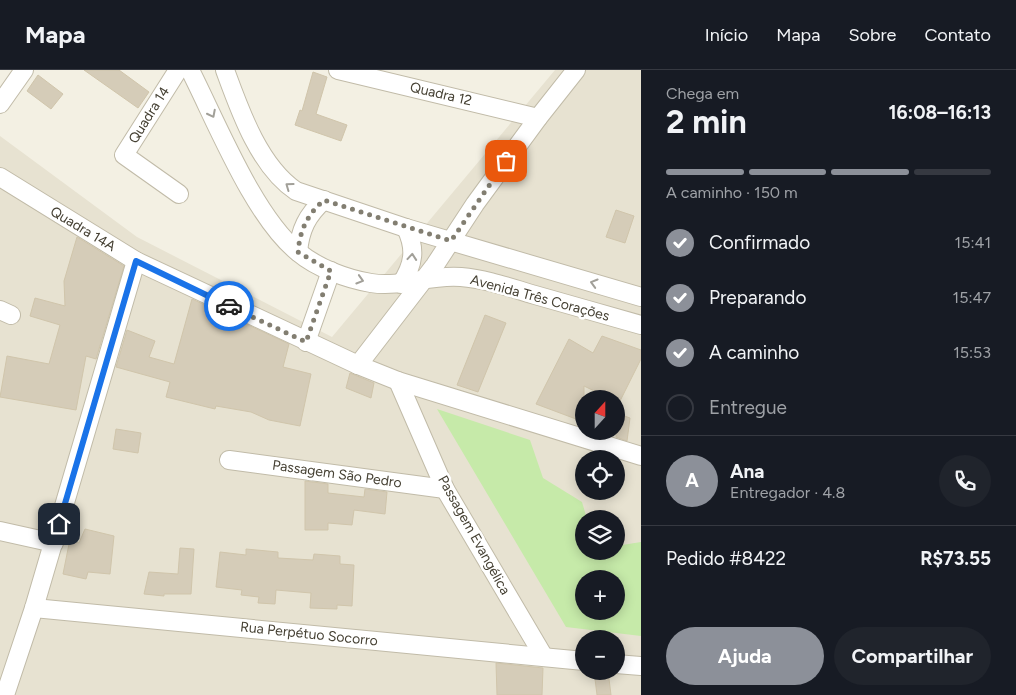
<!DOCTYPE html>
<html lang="pt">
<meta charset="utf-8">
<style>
:root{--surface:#171b24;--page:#20242c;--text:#f1f3f6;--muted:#9ea1a6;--line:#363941;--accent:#8c9099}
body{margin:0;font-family:Figtree,sans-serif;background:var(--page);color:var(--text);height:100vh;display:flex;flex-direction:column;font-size:19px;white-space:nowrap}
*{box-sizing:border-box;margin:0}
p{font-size:16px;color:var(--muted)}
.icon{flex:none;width:28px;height:28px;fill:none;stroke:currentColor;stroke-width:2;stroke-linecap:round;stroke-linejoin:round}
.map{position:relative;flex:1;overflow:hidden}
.drawer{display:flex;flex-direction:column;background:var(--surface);width:375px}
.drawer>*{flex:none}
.needle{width:32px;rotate:21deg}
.buttons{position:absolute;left:575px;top:320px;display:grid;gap:10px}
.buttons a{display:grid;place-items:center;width:50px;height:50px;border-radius:50%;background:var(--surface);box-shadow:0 2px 12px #0003;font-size:25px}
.pin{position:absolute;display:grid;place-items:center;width:42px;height:42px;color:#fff;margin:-21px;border-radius:10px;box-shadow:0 2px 8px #0006}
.courier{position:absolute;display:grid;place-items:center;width:50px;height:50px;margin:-25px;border:4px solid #1a73e8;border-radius:50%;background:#fff;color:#222;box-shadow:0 1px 6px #0007}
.headline em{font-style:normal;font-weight:700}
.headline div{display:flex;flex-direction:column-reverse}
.headline{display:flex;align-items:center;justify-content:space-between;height:85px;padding:0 25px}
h1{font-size:32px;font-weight:700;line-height:38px}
.bar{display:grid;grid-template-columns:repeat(4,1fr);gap:8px 5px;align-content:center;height:60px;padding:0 25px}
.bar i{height:6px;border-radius:4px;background:var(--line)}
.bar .on{background:var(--accent)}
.bar p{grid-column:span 4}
.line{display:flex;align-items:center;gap:12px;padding:0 25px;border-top:1px solid var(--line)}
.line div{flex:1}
.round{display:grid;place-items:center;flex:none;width:52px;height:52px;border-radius:26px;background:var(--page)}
ol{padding:0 25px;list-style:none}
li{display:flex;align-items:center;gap:15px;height:55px}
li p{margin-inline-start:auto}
li .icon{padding:5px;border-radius:50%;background:var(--accent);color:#fff;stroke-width:4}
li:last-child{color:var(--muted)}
li i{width:28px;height:28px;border:2px solid var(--line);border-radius:50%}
.action{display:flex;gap:10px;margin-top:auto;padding:10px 25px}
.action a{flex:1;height:58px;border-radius:30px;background:var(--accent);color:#fff;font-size:20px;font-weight:700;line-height:58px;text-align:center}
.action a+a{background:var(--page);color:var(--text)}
header{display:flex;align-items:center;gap:30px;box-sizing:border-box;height:70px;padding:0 25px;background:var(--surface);border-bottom:1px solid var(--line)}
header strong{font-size:24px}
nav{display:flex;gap:28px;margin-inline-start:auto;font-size:18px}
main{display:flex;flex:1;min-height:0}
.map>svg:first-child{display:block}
.residential{fill:#e7e2d1;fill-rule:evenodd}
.green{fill:#c6eaa9;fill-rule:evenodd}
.building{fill:#d5ccb8;stroke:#d0c5ab}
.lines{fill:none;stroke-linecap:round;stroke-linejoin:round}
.minor-casing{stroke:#c1bba8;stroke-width:20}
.minor{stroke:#fff;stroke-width:18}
.oneway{stroke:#a2a099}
.done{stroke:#827e71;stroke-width:5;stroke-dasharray:0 9}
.route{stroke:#1a73e8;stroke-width:6}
.labels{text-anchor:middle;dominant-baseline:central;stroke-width:5;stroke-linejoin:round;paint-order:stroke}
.street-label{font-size:14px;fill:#454033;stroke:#fff}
</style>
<header>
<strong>Mapa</strong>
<nav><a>Início</a><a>Mapa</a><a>Sobre</a><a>Contato</a></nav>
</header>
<main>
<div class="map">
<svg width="641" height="625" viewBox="0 0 641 625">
<rect width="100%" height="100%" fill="#f3f0e3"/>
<!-- residential -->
<path class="residential" d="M 555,0 L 641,0 L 641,625 L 0,625 L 0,66 L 137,167 L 332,267 ZM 584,329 L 616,329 L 616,361 L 584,361 ZM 584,389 L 616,389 L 616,421 L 584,421 ZM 584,449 L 616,449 L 616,481 L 584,481 ZM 584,509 L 616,509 L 616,541 L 584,541 ZM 584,569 L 616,569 L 616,601 L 584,601 Z"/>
<!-- green -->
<path class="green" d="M 437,339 L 530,370 L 543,408 L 582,432 L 587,449 L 584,449 L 584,481 L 616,481 L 616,476 L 641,472 L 641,566 L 566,557 ZM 584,509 L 616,509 L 616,541 L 584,541 Z"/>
<!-- building -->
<g class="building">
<path d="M 84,0 L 119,0 L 149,22 L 138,38 Z"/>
<path d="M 313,2 L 327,7 L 316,44 L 347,55 L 341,71 L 295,55 L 300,40 L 302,41 Z"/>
<path d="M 38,5 L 63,24 L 51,39 L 27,21 Z"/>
<path d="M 616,140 L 634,146 L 625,173 L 606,167 Z"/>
<path d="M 77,167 L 124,196 L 96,289 L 86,286 L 76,340 L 0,327 L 7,286 L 49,294 L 60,255 L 30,246 L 35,228 L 65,236 L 64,211 Z"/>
<path d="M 192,229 L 289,274 L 283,297 L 311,304 L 300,356 L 269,350 L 251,342 L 216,336 L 215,339 L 166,327 L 170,312 L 116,297 L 127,260 L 155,271 L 149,287 L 174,294 Z"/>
<path d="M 485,245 L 506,253 L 478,322 L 457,315 Z"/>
<path d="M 602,266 L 641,280 L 641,289 L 619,333 L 616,329 L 611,329 L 584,316 L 584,352 L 536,334 L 569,269 L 593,283 Z"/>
<path d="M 350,303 L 374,313 L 371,328 L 346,318 Z"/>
<path d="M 616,343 L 630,348 L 627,371 L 616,367 Z"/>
<path d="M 116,359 L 141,363 L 138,383 L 113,379 Z"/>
<path d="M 305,411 L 328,414 L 328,423 L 364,427 L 365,419 L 387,422 L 385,444 L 354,440 L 352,455 L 328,453 L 328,460 L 305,460 Z"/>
<path d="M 85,459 L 114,466 L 110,504 L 88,502 L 86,509 L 63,504 L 70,469 L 79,473 Z"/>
<path d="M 180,478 L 194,479 L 191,524 L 164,524 L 164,526 L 144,524 L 149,502 L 178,504 Z"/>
<path d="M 246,479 L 278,482 L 278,488 L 313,490 L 314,484 L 340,486 L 340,494 L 354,495 L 352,536 L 337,535 L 337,539 L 310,538 L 311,523 L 276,520 L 275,534 L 258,533 L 259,527 L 241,525 L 242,520 L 216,517 L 220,482 L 246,485 Z"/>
<path d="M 496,593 L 543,598 L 542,625 L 497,625 Z"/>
<path d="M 594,601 L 608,601 L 611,625 L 597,625 Z"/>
</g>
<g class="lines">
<defs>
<g id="minor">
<path d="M 178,0 L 124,85 L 179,124"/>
<path d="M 190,0 C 216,51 254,147 298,182 C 317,198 347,209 371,213 C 402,218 430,204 461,207 C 487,209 511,218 535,225 C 570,235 606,245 641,255"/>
<path d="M 225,0 C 240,41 259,96 296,121 L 406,158 L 641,227"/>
<path d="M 338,0 L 538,48"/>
<path d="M 0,34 L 24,0"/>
<path d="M 0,107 L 136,191 L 358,295 L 398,311 L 641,386"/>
<path d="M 298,182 C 300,160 307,145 324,130"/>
<path d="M 401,214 C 414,194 416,179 406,158"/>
<path d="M 0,240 L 11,245"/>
<path d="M 306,272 L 331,201"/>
<path d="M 358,295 L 435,195 L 475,134 L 538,48 L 576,0"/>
<path d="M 398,311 L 445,419 L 544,587"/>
<path d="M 229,390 L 445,419"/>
<path d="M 0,461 L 54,473"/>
<path d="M 34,538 L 584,591"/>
<path d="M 616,594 L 641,596"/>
<path d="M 5,625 L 34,538 L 136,191"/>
</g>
</defs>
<!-- minor casing -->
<use href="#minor" class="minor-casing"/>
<!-- minor -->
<use href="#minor" class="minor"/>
</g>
<!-- one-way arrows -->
<defs><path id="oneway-chevron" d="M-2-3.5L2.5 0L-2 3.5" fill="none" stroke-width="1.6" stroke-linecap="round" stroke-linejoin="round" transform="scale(1.25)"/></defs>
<g class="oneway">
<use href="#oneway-chevron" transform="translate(212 44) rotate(63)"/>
<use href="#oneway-chevron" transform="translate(289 116) rotate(-144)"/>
<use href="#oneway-chevron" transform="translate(412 187) rotate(-85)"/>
<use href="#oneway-chevron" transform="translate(360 210) rotate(17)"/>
<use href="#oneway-chevron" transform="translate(594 213) rotate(-164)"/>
</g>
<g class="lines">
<!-- done -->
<path class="done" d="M 229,236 L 306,272 L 331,201 L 298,182 C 300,160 307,145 324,130 L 451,171 L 506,91"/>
<!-- route -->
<path class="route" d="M 59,454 L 136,191 L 229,236"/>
</g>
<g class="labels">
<!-- street labels -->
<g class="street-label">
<text transform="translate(441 24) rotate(13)">Quadra 12</text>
<text transform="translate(149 45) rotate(-58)">Quadra 14</text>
<text transform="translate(83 159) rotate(31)">Quadra 14A</text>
<text transform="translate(540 228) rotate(15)">Avenida Três Corações</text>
<text transform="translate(337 404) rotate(8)">Passagem São Pedro</text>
<text transform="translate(474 465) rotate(61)">Passagem Evangélica</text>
<text transform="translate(309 564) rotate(6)">Rua Perpétuo Socorro</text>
</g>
</g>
</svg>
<div class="buttons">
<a><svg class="needle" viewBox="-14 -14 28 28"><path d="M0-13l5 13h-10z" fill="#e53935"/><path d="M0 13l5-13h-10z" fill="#9ea1a6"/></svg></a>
<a><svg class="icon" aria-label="locate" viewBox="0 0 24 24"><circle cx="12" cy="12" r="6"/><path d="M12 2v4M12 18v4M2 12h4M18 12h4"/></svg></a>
<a><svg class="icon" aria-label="layers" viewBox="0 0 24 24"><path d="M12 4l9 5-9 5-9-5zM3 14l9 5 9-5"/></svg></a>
<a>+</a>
<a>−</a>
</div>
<div class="pin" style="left:506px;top:91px;background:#ea580c"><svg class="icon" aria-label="bag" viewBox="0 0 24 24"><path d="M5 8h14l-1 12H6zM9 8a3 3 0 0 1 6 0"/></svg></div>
<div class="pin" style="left:59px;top:454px;background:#1f2937"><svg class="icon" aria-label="home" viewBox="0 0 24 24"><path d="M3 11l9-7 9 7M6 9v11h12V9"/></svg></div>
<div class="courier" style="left:229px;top:236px"><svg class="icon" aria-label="car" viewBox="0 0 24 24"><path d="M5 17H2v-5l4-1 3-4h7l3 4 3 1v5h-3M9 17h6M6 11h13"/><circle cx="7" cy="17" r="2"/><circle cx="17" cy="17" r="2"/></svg></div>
</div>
<section class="drawer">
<div class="headline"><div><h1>2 min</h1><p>Chega em</p></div><em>16:08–16:13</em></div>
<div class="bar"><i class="on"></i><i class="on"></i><i class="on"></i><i></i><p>A caminho · 150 m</p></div>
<ol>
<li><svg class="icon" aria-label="check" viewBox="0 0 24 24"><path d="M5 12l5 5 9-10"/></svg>Confirmado<p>15:41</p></li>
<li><svg class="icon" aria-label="check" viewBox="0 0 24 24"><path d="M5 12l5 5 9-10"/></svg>Preparando<p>15:47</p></li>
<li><svg class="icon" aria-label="check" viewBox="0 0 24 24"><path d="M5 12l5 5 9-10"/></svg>A caminho<p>15:53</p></li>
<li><i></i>Entregue</li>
</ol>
<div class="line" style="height:90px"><b class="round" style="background:var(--accent);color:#fff">A</b><div><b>Ana</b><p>Entregador · 4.8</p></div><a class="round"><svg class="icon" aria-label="phone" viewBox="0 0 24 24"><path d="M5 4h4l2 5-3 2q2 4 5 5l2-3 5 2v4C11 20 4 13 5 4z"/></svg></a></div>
<div class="line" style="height:65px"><div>Pedido #8422</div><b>R$73.55</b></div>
<div class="action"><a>Ajuda</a><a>Compartilhar</a></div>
</section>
</main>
